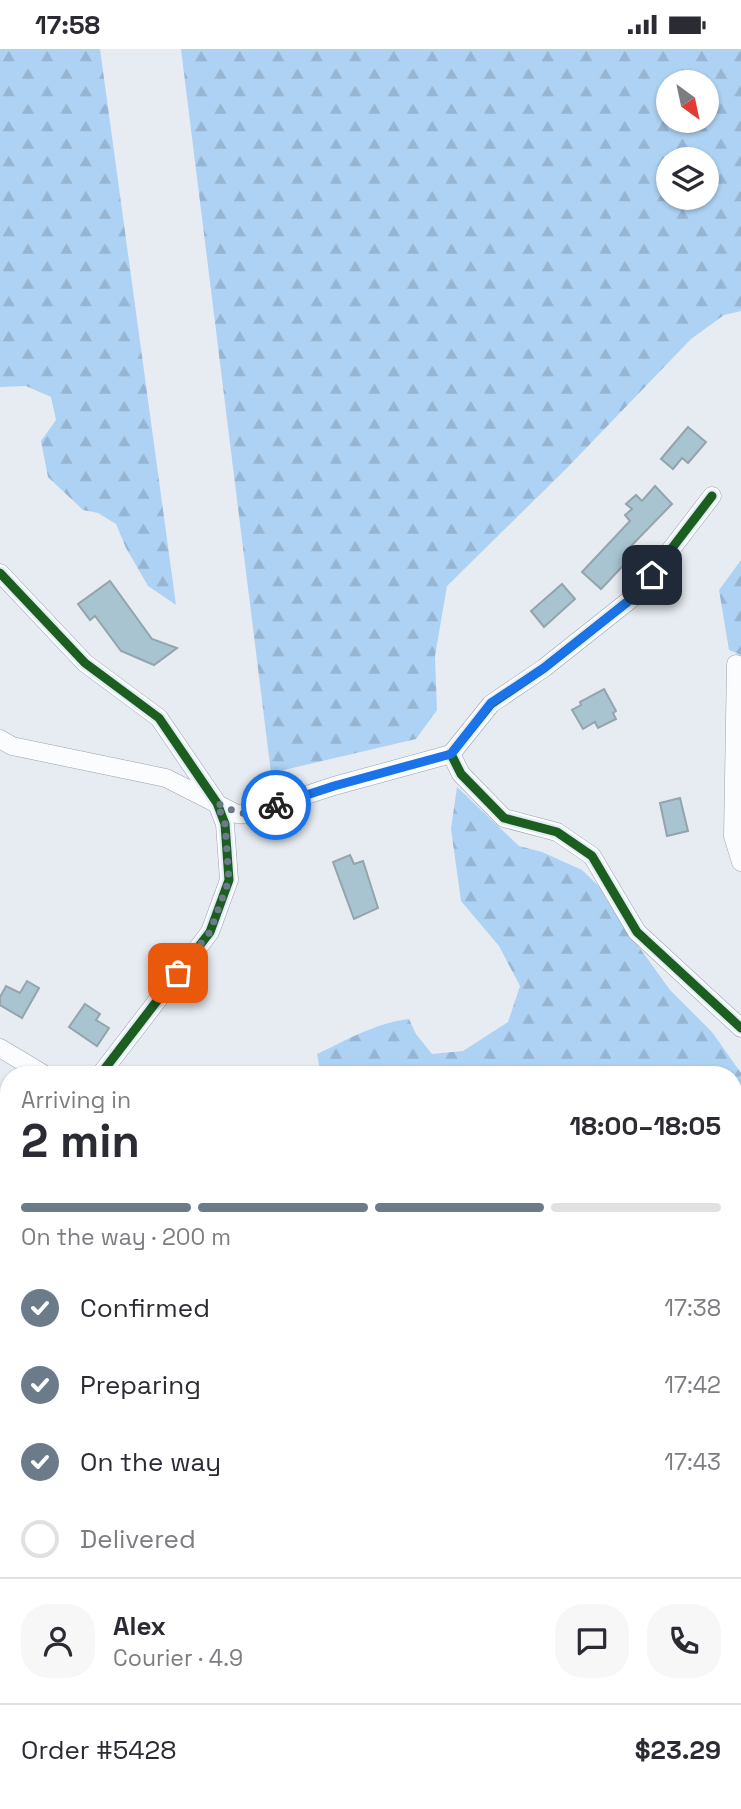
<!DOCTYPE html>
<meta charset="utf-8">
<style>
:root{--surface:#fff;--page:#f7f7f7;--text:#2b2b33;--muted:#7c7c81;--line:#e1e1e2;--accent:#6c7b89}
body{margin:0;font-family:"Space Grotesk",sans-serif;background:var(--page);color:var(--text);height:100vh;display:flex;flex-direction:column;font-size:26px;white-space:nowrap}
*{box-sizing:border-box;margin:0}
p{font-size:23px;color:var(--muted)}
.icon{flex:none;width:38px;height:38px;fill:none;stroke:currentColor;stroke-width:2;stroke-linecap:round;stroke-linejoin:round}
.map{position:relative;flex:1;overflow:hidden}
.drawer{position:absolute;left:0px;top:1017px;width:742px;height:744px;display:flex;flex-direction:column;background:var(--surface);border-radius:28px 28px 0 0;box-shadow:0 2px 5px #0004}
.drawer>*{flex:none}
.needle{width:46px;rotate:147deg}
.controls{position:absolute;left:656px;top:21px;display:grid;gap:14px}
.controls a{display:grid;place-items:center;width:63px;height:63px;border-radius:50%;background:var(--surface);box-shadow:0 2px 5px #0004;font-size:35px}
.pin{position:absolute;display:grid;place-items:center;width:60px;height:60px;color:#fff;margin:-30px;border-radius:14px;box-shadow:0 4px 10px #0006}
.courier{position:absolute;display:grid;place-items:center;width:70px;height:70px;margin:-35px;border:5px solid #1a73e8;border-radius:50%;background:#fff;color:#222;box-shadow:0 2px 9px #0007}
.headline em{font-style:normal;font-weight:600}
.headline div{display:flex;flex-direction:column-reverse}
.headline{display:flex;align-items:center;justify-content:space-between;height:119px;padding:0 21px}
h1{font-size:46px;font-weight:600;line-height:52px}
.bar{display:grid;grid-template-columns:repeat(4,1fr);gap:10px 7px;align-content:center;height:84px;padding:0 21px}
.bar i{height:9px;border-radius:5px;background:var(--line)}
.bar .selected{background:var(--accent)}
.bar p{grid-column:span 4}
.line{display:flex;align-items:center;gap:18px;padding:0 21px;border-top:2px solid var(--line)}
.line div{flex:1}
.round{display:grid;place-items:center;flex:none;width:74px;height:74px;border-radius:28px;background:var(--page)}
ol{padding:0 21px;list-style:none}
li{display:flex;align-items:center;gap:21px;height:77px}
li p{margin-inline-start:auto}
li .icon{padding:7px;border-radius:50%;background:var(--accent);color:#fff;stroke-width:4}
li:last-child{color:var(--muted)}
li i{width:38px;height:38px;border:4px solid var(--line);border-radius:50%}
.status{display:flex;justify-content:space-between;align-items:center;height:49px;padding:0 35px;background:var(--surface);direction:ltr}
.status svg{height:19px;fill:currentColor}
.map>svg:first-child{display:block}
.forest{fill:url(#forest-firs);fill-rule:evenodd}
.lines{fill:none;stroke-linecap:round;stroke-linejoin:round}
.stream{stroke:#82bef4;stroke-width:4.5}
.building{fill:#a7c4d0;stroke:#93a4ac;stroke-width:2}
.minor-casing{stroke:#98a3ae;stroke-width:19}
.minor{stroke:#fbfcfd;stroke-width:18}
.cycleway-casing{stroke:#e2ecf6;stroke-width:13}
.cycleway{stroke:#1b5e20;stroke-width:9}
.done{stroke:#6c7b89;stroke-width:7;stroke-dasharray:0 12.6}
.route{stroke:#1a73e8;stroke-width:9}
</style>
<div class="status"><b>17:58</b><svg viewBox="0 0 49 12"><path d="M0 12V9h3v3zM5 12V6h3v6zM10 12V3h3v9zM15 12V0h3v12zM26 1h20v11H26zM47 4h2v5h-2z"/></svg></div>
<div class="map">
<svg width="741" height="1760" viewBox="0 0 741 1760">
<defs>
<pattern id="forest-firs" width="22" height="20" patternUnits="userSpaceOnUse" patternTransform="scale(1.75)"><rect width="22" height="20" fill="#aed2f3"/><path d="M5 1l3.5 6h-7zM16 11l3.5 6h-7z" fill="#96b5d2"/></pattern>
</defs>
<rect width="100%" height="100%" fill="#e7ecf2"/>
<!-- forest -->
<g class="forest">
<path d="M 0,0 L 100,0 L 176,556 L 148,537 L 126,499 L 116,475 L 98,464 L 83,461 L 48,428 L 41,392 L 56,371 L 51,348 L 26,337 L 0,338 Z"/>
<path d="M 181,0 L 741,0 L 741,262 L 724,266 L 691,290 L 566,420 L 447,537 L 435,607 L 437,661 L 416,690 L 271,724 ZM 668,33 L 707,33 L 707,72 L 668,72 ZM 668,110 L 707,110 L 707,149 L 668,149 Z"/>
<path d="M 741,511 L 741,606 L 729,601 L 719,541 Z"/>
<path d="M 457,738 L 519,797 L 542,803 L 582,821 L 611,849 L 634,891 L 670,941 L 712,983 L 741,1024 L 741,1214 L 733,1221 L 733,1026 L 321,1026 L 317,1005 C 347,991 375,974 409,970 L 416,985 L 432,1005 L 463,1002 L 508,973 L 520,937 L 499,897 L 461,852 L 451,780 Z"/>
<path d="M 733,1356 L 741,1371 L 741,1523 L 733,1528 Z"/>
<path d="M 733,1585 L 741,1638 L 741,1760 L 665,1760 L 661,1752 L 733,1752 Z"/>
</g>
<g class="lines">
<!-- stream -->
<path class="stream" d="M 316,1760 L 318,1752"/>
</g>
<!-- building -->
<g class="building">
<path d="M 688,378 L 706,393 L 688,414 L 682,409 L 673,420 L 661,410 Z"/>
<path d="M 655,437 L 672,455 L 630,498 L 636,503 L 601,540 L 582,523 L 630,472 L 625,466 L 632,460 L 626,455 L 636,446 L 642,452 Z"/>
<path d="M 110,532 L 152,590 L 177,599 L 154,616 L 121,602 L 95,567 L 90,571 L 78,555 Z"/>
<path d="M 562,535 L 575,550 L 544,578 L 531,562 Z"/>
<path d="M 604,640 L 616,662 L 613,664 L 616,670 L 598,679 L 595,673 L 583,680 L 572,661 L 581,656 L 580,653 Z"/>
<path d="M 680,749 L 688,782 L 667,787 L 660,754 Z"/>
<path d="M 350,806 L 354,815 L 363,812 L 378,859 L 354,870 L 333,813 Z"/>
<path d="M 27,932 L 39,939 L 22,969 L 0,956 L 0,948 L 6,937 L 20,944 Z"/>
<path d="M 85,955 L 100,965 L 96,971 L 109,979 L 97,997 L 69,978 Z"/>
</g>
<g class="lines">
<defs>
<g id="minor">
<path d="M 0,524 L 85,614 L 159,669 L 217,754 L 225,775 L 229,831 L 210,883 L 100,1026"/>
<path d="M 736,615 L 733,787 L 741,813"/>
<path d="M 0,690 L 12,697 L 166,729 L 237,765 L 249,765 L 334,737 L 451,705"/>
<path d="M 451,705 L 461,725 L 504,769 L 557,783 L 592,807 L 637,883 L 741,979"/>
<path d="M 451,705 L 491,655 L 544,619 L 636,546 L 712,447"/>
<path d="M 0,999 L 45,1026"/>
<path d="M 499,1752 L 504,1760"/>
<path d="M 158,1760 L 168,1752"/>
<path d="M 462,1760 L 462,1752"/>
</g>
</defs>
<!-- minor casing -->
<use href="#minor" class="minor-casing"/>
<!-- minor -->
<use href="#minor" class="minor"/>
<defs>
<g id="cycleway">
<path d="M 712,447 L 636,546 L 544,619 L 491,655 L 451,705 L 461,725 L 504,769 L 557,783 L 592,807 L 637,883 L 741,979"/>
<path d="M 0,524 L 85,614 L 159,669 L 217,754 L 225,775 L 229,831 L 210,883 L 100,1026"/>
</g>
</defs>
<!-- cycleway casing -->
<use href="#cycleway" class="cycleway-casing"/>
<!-- cycleway -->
<use href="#cycleway" class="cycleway"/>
</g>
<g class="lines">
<!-- done -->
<path class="done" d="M 178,924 L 210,883 L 229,831 L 225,775 L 217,754 C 246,769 247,766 276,756"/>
<!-- route -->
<path class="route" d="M 276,756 L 334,737 L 451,705 L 491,654 L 544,619 L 636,546 L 652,526"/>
</g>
</svg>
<div class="controls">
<a><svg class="needle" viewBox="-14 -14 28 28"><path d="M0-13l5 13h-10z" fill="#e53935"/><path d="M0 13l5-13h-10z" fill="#7c7c81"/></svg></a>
<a><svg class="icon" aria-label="layers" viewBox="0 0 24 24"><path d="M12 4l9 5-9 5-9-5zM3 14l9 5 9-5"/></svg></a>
</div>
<div class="pin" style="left:178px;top:924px;background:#ea580c"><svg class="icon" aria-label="bag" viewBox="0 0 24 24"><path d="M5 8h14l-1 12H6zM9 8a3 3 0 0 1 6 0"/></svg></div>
<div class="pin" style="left:652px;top:526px;background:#1f2937"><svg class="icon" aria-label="home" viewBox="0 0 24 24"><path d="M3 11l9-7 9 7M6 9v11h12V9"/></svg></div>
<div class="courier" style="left:276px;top:756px"><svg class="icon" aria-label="bike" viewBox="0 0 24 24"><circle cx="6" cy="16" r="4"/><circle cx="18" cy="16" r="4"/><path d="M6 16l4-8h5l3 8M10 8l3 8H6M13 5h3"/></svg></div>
<section class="drawer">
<div class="headline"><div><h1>2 min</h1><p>Arriving in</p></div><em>18:00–18:05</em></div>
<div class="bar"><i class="selected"></i><i class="selected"></i><i class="selected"></i><i></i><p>On the way · 200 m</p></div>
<ol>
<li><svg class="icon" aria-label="check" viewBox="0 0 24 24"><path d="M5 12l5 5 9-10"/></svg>Confirmed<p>17:38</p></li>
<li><svg class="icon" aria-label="check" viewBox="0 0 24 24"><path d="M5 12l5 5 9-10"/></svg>Preparing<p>17:42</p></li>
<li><svg class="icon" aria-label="check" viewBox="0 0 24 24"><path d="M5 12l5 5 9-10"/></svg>On the way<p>17:43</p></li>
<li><i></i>Delivered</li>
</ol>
<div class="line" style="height:126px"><a class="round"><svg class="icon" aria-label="person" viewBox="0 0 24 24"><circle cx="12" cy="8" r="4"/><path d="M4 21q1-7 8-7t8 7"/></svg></a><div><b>Alex</b><p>Courier · 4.9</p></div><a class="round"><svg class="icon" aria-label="chat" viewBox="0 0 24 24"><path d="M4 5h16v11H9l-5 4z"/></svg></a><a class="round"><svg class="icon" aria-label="phone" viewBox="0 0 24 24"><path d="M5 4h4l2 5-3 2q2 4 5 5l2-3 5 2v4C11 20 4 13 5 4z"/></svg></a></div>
<div class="line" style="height:91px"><div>Order #5428</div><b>$23.29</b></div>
</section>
</div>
